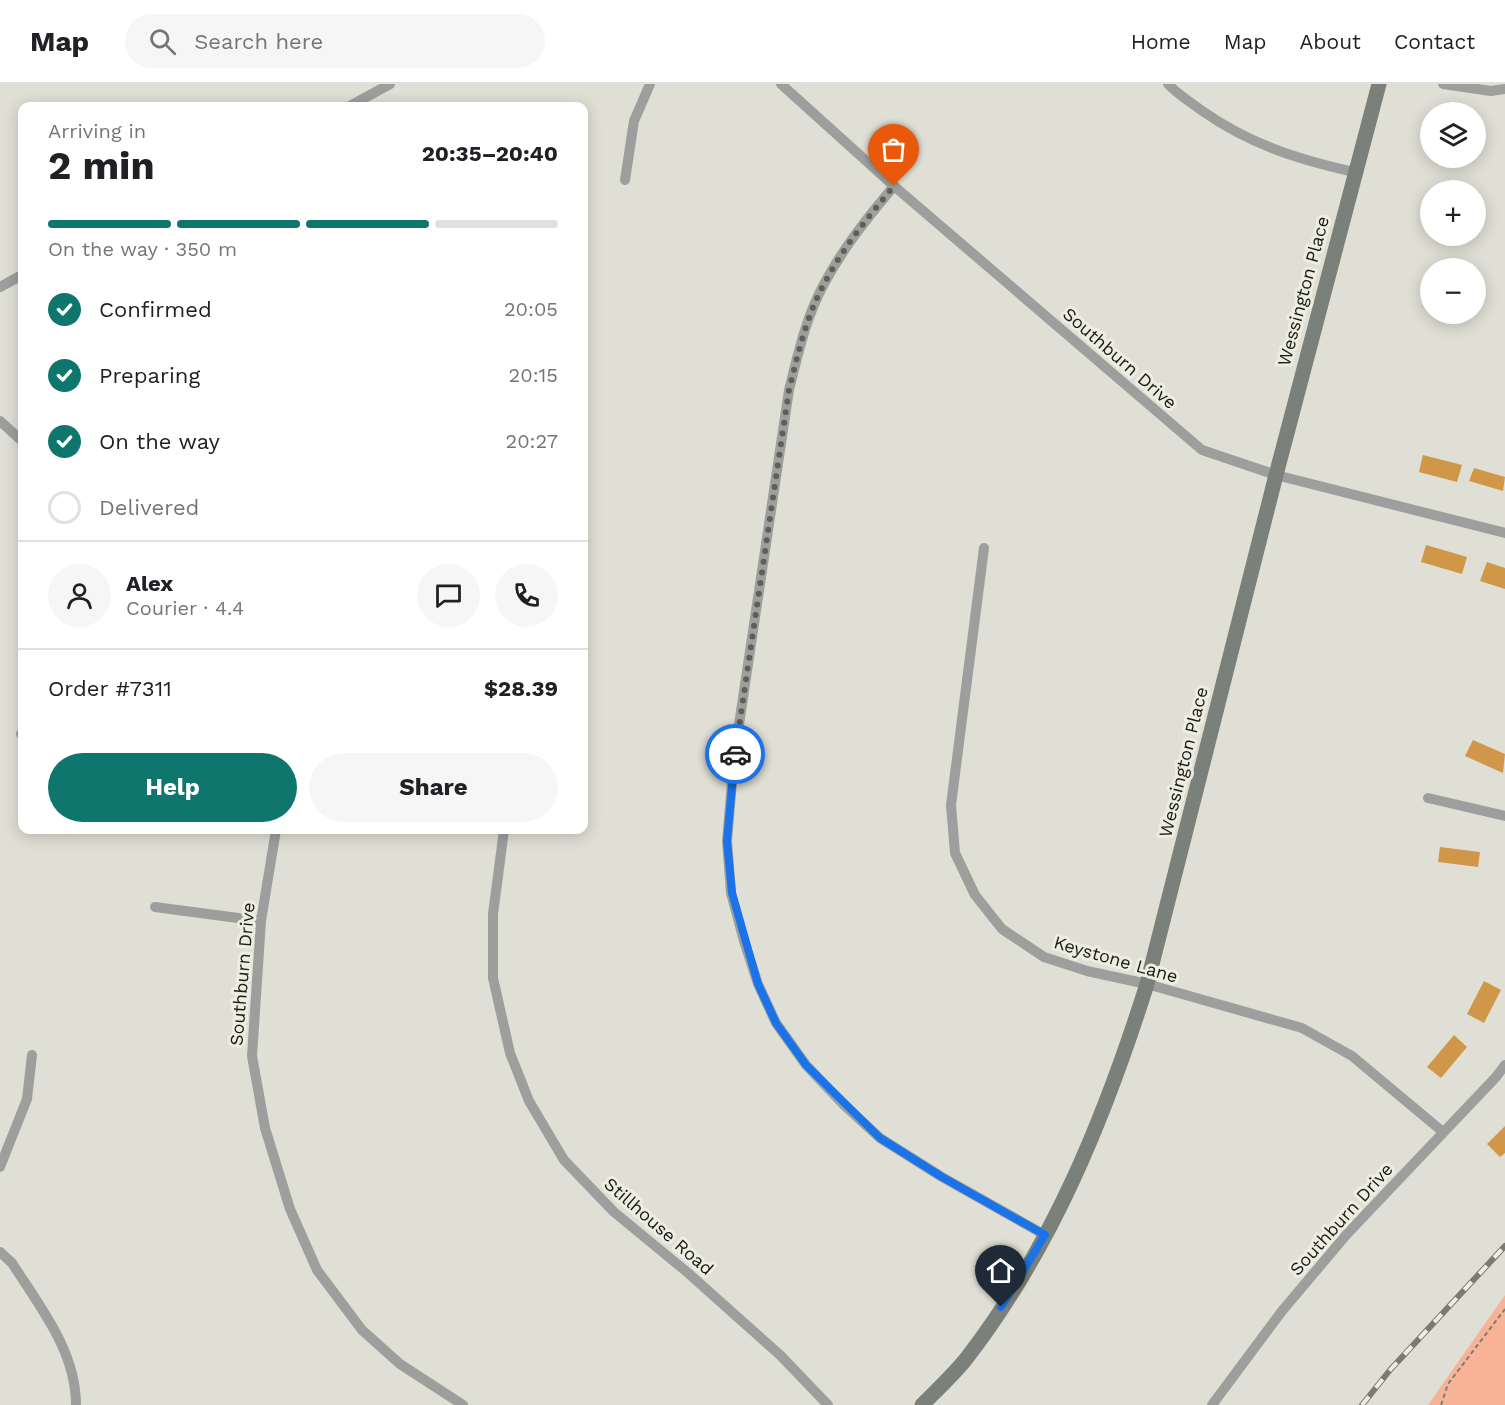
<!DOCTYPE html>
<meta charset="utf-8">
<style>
:root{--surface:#fff;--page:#f6f6f6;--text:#202124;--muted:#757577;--line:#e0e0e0;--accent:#0f766e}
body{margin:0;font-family:"Work Sans",sans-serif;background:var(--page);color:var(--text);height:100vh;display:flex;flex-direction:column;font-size:22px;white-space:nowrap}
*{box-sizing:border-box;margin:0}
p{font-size:20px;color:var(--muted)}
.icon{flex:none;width:33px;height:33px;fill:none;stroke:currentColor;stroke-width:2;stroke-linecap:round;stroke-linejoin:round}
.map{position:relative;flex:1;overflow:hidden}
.details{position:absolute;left:18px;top:18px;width:570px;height:732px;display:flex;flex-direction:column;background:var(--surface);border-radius:12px;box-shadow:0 3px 15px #0003}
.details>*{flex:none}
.controls{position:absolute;left:1420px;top:18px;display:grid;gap:12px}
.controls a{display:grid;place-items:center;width:66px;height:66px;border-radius:50%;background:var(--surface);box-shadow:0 3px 15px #0003;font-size:30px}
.pin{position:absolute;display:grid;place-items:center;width:51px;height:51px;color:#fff;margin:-62px -26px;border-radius:50% 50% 50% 0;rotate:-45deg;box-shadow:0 0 6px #0007}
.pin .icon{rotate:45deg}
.courier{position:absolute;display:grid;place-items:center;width:60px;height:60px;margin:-30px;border:4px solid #1a73e8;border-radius:50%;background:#fff;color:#222;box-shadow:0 2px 8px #0007}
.summary em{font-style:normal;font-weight:700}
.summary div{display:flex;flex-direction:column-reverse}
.summary{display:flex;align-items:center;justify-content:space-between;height:102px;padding:0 30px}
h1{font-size:39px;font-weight:700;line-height:45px}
.bar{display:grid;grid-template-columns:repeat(4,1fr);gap:9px 6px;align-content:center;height:72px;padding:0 30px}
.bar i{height:8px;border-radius:4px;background:var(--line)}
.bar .active{background:var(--accent)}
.bar p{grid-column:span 4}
.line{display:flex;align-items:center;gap:15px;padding:0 30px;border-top:2px solid var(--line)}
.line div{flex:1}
.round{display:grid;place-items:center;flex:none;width:63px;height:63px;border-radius:32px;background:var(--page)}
ol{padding:0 30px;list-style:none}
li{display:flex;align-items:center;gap:18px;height:66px}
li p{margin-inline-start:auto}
li .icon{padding:6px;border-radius:50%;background:var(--accent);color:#fff;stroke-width:4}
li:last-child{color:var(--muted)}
li i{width:33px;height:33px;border:3px solid var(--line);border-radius:50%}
.button{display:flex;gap:12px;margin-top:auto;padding:12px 30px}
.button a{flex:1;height:69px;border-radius:36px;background:var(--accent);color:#fff;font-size:24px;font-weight:700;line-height:69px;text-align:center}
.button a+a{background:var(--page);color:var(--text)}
header{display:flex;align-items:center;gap:36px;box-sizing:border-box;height:84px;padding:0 30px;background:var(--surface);border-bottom:2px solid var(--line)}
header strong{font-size:28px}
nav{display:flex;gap:33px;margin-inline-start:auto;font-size:21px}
.search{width:420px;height:54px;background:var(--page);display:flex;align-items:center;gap:15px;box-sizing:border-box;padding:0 21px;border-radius:33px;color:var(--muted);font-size:22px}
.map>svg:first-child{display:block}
.green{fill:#f8b397}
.building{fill:#d09749}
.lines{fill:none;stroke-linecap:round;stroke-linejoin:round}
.path{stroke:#7d7d76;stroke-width:2;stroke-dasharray:4.5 3;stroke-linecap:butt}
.street{stroke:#9c9f9b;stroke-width:10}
.secondary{stroke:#7c807a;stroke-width:15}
.rail-casing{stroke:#7b7a73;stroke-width:6}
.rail{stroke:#edede2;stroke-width:4;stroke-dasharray:11;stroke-linecap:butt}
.done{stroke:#5f5f59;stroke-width:6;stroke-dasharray:0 10.8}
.route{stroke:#1a73e8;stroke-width:8}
.labels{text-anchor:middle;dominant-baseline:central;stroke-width:6;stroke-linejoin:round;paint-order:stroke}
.street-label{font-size:18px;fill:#1a1a16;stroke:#edede2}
</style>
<header>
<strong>Map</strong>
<div class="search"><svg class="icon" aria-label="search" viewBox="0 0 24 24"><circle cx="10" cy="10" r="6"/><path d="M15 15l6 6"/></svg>Search here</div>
<nav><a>Home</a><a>Map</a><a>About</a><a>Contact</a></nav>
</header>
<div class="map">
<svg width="1505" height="1321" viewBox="0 0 1505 1321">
<rect width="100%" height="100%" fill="#e0dfd5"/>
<!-- green -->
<path class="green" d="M 1505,1211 L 1505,1321 L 1428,1321 Z"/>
<!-- building -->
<g class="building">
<path d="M 1423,371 L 1462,381 L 1457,398 L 1419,388 Z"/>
<path d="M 1474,384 L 1505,393 L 1503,407 L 1469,397 Z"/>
<path d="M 1426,461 L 1467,473 L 1462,490 L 1421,478 Z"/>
<path d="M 1487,478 L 1505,484 L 1505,505 L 1480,497 Z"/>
<path d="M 1473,656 L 1505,670 L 1503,689 L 1465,672 Z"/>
<path d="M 1440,763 L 1480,768 L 1478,783 L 1438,778 Z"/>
<path d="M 1484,897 L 1501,906 L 1484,939 L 1467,930 Z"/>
<path d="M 1454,951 L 1467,963 L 1441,994 L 1427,983 Z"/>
<path d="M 1505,1042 L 1505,1069 L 1500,1073 L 1487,1060 Z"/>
</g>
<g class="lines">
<!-- path -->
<path class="path" d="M 1441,1321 L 1448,1300 L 1505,1225"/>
<!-- street -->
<g class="street">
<path d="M 781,0 L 894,102 L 1202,366 L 1276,391 L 1505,449"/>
<path d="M 1168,0 C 1177,10 1189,17 1201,26 C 1249,60 1296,75 1354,88"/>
<path d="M 1443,0 L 1491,7 L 1505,5"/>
<path d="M 350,22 L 390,0"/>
<path d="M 625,96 L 634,37 L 650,0"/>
<path d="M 894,102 C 868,133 843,164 824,200 C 806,233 798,270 789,306 L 734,674 L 727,757 L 731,809 L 744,857 L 758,900 L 776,939 L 806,981 L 843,1020 L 880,1054 L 942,1093 L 1045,1151"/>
<path d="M 0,203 L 22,191"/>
<path d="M 0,337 L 22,357"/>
<path d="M 984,464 L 951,721 L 955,769 L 975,811 L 1002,845 L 1044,873 L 1087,887 L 1147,900 L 1302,944 L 1352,972 L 1443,1048"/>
<path d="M 21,650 L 22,650"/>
<path d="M 1428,714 L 1505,732"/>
<path d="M 276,746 L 261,837 L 252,972 L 265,1044 L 290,1125 L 317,1186 L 362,1246 L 400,1280 L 463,1321"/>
<path d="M 504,746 L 493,830 L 493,894 L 510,969 L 529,1017 L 564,1076 L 614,1128 L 687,1188 L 780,1271 L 828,1321"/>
<path d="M 155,823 L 261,837"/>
<path d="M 0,1083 L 27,1015 L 32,971"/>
<path d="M 0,1168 L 12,1179 C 40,1223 76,1267 76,1321"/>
<path d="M 1212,1321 L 1282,1227 L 1347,1150 L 1496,993 L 1505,981"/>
</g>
<!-- secondary -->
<path class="secondary" d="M 922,1321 C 937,1306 953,1291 966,1275 C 1052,1164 1105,1033 1147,900 L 1276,391 L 1379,0"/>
<defs>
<path id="rail" d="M 1362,1321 L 1390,1286 L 1505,1162"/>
</defs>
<!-- rail casing -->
<use href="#rail" class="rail-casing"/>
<!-- rail -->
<use href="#rail" class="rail"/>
</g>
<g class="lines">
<!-- done -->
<path class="done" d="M 735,670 L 789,306 C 798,270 806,233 824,200 C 843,164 868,133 894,102"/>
<!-- route -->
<path class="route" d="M 735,670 L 727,757 L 732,809 L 758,900 L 776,939 L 806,981 L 880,1054 L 942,1093 L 1045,1151 L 1001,1223"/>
</g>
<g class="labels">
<!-- street labels -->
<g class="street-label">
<text transform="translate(1303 207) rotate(-75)">Wessington Place</text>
<text transform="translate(1120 274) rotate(41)">Southburn Drive</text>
<text transform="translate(1183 678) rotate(-76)">Wessington Place</text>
<text transform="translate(1116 875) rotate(16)">Keystone Lane</text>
<text transform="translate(242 890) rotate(-85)">Southburn Drive</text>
<text transform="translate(1341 1135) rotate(-48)">Southburn Drive</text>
<text transform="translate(659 1142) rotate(41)">Stillhouse Road</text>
</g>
</g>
</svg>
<div class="controls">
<a><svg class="icon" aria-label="layers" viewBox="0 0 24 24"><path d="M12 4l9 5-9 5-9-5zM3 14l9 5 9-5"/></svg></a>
<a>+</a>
<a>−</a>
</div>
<div class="pin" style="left:894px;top:102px;background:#ea580c"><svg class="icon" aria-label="bag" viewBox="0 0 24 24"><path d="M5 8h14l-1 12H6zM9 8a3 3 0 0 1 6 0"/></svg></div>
<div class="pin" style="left:1001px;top:1223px;background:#1f2937"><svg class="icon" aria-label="home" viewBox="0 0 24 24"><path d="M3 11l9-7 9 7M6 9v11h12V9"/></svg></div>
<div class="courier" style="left:735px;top:670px"><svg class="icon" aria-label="car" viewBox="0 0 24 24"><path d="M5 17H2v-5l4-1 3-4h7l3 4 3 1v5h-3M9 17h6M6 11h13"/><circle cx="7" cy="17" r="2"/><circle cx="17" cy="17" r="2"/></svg></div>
<section class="details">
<div class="summary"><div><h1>2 min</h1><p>Arriving in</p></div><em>20:35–20:40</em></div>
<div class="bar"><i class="active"></i><i class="active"></i><i class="active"></i><i></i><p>On the way · 350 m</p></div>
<ol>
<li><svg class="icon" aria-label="check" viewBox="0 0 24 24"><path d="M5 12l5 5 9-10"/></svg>Confirmed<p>20:05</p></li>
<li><svg class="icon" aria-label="check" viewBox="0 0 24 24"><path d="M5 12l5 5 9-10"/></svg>Preparing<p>20:15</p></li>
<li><svg class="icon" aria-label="check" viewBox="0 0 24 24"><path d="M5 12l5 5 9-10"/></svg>On the way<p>20:27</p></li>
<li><i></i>Delivered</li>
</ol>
<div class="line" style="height:108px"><a class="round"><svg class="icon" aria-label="person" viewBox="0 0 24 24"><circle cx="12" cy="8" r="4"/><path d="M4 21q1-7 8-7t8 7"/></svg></a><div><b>Alex</b><p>Courier · 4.4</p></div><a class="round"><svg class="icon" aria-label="chat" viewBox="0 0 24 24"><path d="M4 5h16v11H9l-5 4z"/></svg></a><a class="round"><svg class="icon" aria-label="phone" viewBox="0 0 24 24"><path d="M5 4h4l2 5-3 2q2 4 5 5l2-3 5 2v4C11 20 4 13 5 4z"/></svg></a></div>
<div class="line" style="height:78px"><div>Order #7311</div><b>$28.39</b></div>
<div class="button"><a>Help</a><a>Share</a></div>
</section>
</div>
